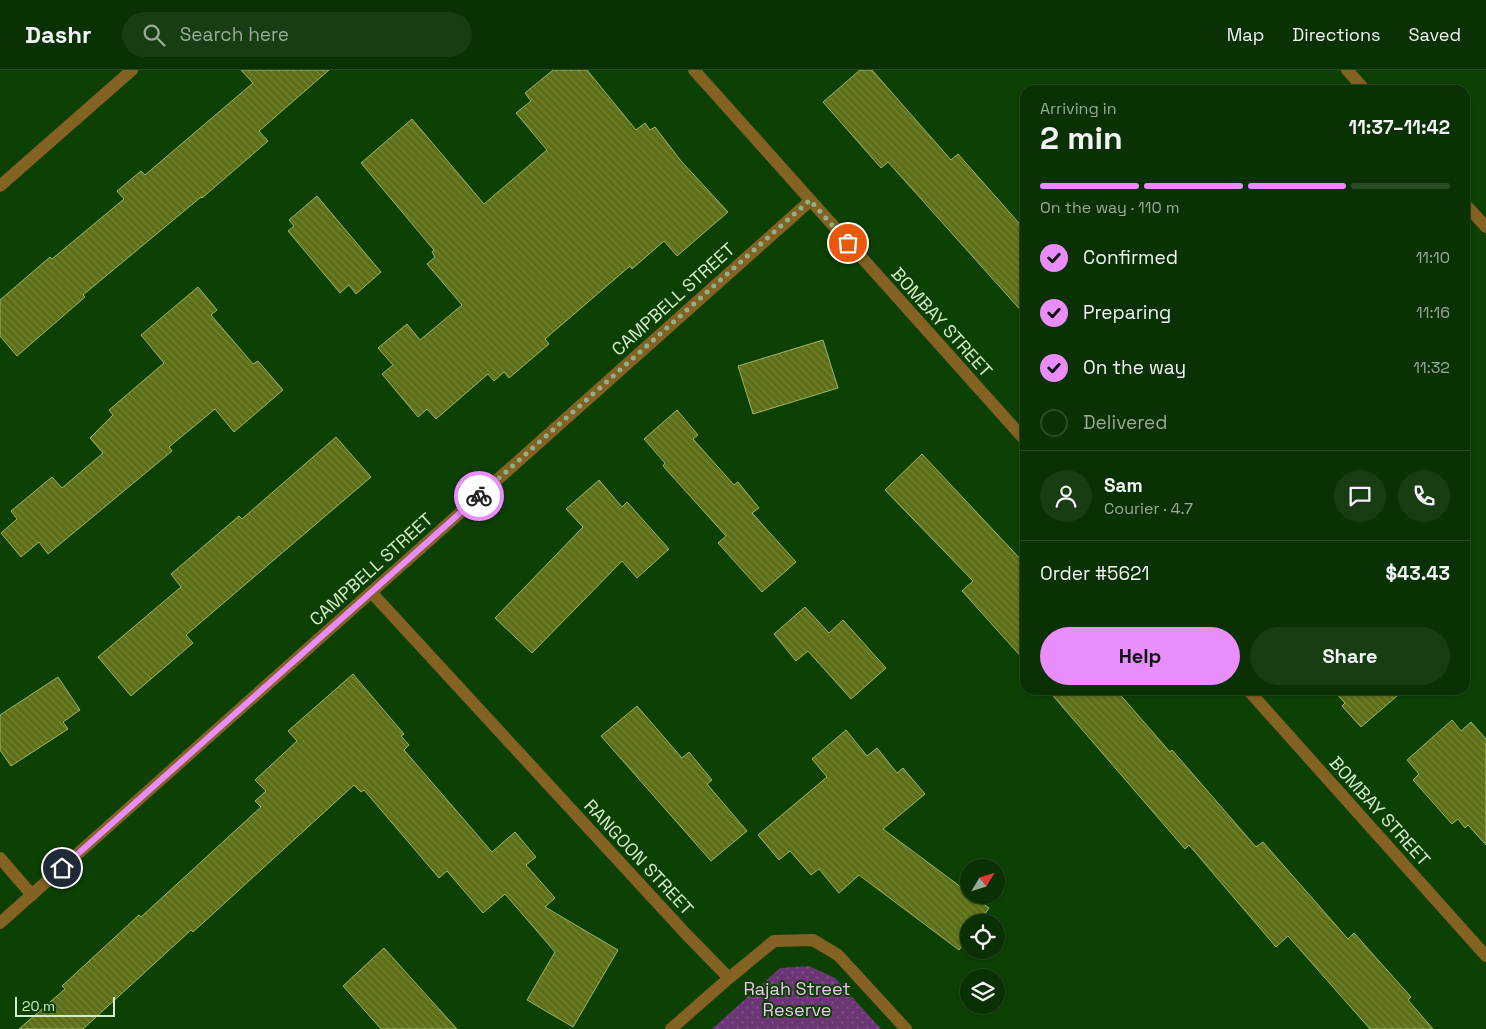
<!DOCTYPE html>
<meta charset="utf-8">
<style>
:root{--surface:#0a3103;--page:#183d12;--text:#f1f3f6;--muted:#99a99a;--line:#2a4c25;--accent:#ea8dfc}
body{margin:0;font-family:"Space Grotesk",sans-serif;background:var(--page);color:var(--text);height:100vh;display:flex;flex-direction:column;font-size:19px;white-space:nowrap}
*{box-sizing:border-box;margin:0}
p{font-size:16px;color:var(--muted)}
.icon{flex:none;width:28px;height:28px;fill:none;stroke:currentColor;stroke-width:2;stroke-linecap:round;stroke-linejoin:round}
.map{position:relative;flex:1;overflow:hidden}
.drawer{position:absolute;left:1020px;top:15px;width:450px;height:610px;display:flex;flex-direction:column;background:var(--surface);border-radius:15px;box-shadow:0 1px 4px #0004,0 0 0 1px var(--line)}
.drawer>*{flex:none}
.needle{width:32px;rotate:52deg}
.controls{position:absolute;left:960px;top:789px;display:grid;gap:10px}
.controls a{display:grid;place-items:center;width:45px;height:45px;border-radius:50%;background:var(--surface);box-shadow:0 1px 4px #0004,0 0 0 1px var(--line);font-size:25px}
.scale{position:absolute;left:15px;bottom:12px;width:100px;box-sizing:border-box;padding-left:5px;border:2px solid #d3eece;border-top:0;font-size:14px;line-height:18px;white-space:nowrap;color:#d3eece;-webkit-text-stroke:4px #0d4104;paint-order:stroke}
.pin{position:absolute;display:grid;place-items:center;width:42px;height:42px;color:#fff;margin:-21px;border:2px solid #fff;border-radius:50%;box-shadow:0 1px 5px #0007}
.courier{position:absolute;display:grid;place-items:center;width:50px;height:50px;margin:-25px;border:4px solid #ea8dfc;border-radius:50%;background:#fff;color:#222;box-shadow:0 1px 6px #0007}
.headline em{font-style:normal;font-weight:800}
.headline div{display:flex;flex-direction:column-reverse}
.headline{display:flex;align-items:center;justify-content:space-between;height:85px;padding:0 20px}
h1{font-size:32px;font-weight:800;line-height:38px}
.bar{display:grid;grid-template-columns:repeat(4,1fr);gap:8px 5px;align-content:center;height:60px;padding:0 20px}
.bar i{height:6px;border-radius:4px;background:var(--line)}
.bar .selected{background:var(--accent)}
.bar p{grid-column:span 4}
.line{display:flex;align-items:center;gap:12px;padding:0 20px;border-top:1px solid var(--line)}
.line div{flex:1}
.round{display:grid;place-items:center;flex:none;width:52px;height:52px;border-radius:26px;background:var(--page)}
ol{padding:0 20px;list-style:none}
li{display:flex;align-items:center;gap:15px;height:55px}
li p{margin-inline-start:auto}
li .icon{padding:5px;border-radius:50%;background:var(--accent);color:#111;stroke-width:4}
li:last-child{color:var(--muted)}
li i{width:28px;height:28px;border:2px solid var(--line);border-radius:50%}
.action{display:flex;gap:10px;margin-top:auto;padding:10px 20px}
.action a{flex:1;height:58px;border-radius:30px;background:var(--accent);color:#111;font-size:20px;font-weight:800;line-height:58px;text-align:center}
.action a+a{background:var(--page);color:var(--text)}
header{display:flex;align-items:center;gap:30px;box-sizing:border-box;height:70px;padding:0 25px;background:var(--surface);border-bottom:1px solid var(--line)}
header strong{font-size:24px}
nav{display:flex;gap:28px;margin-inline-start:auto;font-size:18px}
.search{width:350px;height:45px;background:var(--page);display:flex;align-items:center;gap:12px;box-sizing:border-box;padding:0 18px;border-radius:28px;color:var(--muted);font-size:19px}
.map>svg:first-child{display:block}
.park{fill:url(#park-dots)}
.building{fill:url(#building-back-hatch);stroke:#9fb367}
.lines{fill:none;stroke-linecap:round;stroke-linejoin:round}
.service{stroke:#836223;stroke-width:12}
.minor{stroke:#836223;stroke-width:12}
.done{stroke:#8eb187;stroke-width:5;stroke-dasharray:0 9}
.route{stroke:#ea8dfc;stroke-width:6}
.labels{text-anchor:middle;dominant-baseline:central;stroke-width:4;stroke-linejoin:round;paint-order:stroke}
.street-label{font-size:18px;fill:#d3eece;stroke:#0d4104}
.park-label{font-size:18px;fill:#f4bffe;stroke:#0d4104}
</style>
<header>
<strong>Dashr</strong>
<div class="search"><svg class="icon" aria-label="search" viewBox="0 0 24 24"><circle cx="10" cy="10" r="6"/><path d="M15 15l6 6"/></svg>Search here</div>
<nav><a>Map</a><a>Directions</a><a>Saved</a></nav>
</header>
<div class="map">
<svg width="1486" height="959" viewBox="0 0 1486 959">
<defs>
<pattern id="park-dots" width="8" height="8" patternUnits="userSpaceOnUse" patternTransform="scale(1.25)"><rect width="8" height="8" fill="#6c3676"/><path d="M2 2h.1M6 6h.1" fill="none" stroke="#805388" stroke-width="1.8" stroke-linecap="round"/></pattern>
<pattern id="building-back-hatch" width="6" height="6" patternUnits="userSpaceOnUse" patternTransform="scale(1.25)"><rect width="6" height="6" fill="#5d6f16"/><path d="M-1 5l2 2M0 0l6 6M5-1l2 2" fill="none" stroke="#738437"/></pattern>
</defs>
<rect width="100%" height="100%" fill="#0d4104"/>
<!-- park -->
<path class="park" d="M 809,896 L 835,908 L 881,959 L 712,959 L 780,898 Z"/>
<!-- building -->
<g class="building">
<path d="M 241,0 L 329,0 L 259,61 L 268,71 L 202,128 L 201,127 L 83,225 L 85,227 L 17,286 L 0,266 L 0,230 L 50,187 L 52,189 L 124,129 L 117,121 L 141,101 L 145,105 L 253,13 Z"/>
<path d="M 553,0 L 587,0 L 636,60 L 645,53 L 650,60 L 655,57 L 681,91 L 728,142 L 677,186 L 664,171 L 632,199 L 630,196 L 545,269 L 549,274 L 509,308 L 504,302 L 494,311 L 488,304 L 436,349 L 427,339 L 418,347 L 382,304 L 393,295 L 378,278 L 407,254 L 420,270 L 462,235 L 427,194 L 435,187 L 432,182 L 434,180 L 361,93 L 412,49 L 484,134 L 547,80 L 516,43 L 531,31 L 525,23 Z"/>
<path d="M 860,0 L 872,0 L 951,90 L 958,84 L 1025,160 L 1025,245 L 888,92 L 881,98 L 823,32 Z"/>
<path d="M 317,126 L 381,202 L 356,224 L 349,215 L 340,223 L 288,161 L 294,156 L 289,150 Z"/>
<path d="M 198,217 L 217,240 L 211,245 L 253,294 L 258,291 L 283,320 L 234,362 L 215,339 L 169,377 L 172,381 L 48,484 L 39,472 L 21,487 L 1,463 L 17,449 L 11,441 L 52,407 L 62,418 L 103,383 L 90,368 L 113,345 L 109,340 L 164,293 L 141,265 Z"/>
<path d="M 823,270 L 838,318 L 753,344 L 738,296 Z"/>
<path d="M 677,340 L 698,365 L 693,369 L 734,415 L 738,412 L 759,438 L 752,443 L 796,492 L 762,522 L 718,473 L 726,466 L 663,396 L 665,393 L 644,369 Z"/>
<path d="M 336,367 L 371,407 L 186,565 L 193,573 L 131,626 L 98,587 L 181,517 L 171,504 L 239,446 L 242,449 Z"/>
<path d="M 922,384 L 1025,494 L 1025,591 L 962,521 L 973,511 L 885,420 Z"/>
<path d="M 599,410 L 622,437 L 627,432 L 669,479 L 637,508 L 622,491 L 532,583 L 495,548 L 583,457 L 566,439 Z"/>
<path d="M 805,537 L 829,563 L 843,550 L 886,598 L 851,629 L 808,581 L 796,591 L 774,564 Z"/>
<path d="M 353,604 L 404,664 L 401,666 L 409,675 L 404,680 L 492,782 L 515,762 L 536,787 L 526,795 L 555,828 L 545,837 L 618,880 L 573,957 L 527,930 L 555,882 L 505,824 L 483,843 L 447,801 L 439,808 L 364,720 L 361,722 L 354,715 L 193,862 L 191,860 L 83,959 L 19,959 L 65,919 L 62,916 L 139,845 L 141,847 L 261,737 L 255,731 L 266,721 L 255,710 L 297,671 L 288,661 Z"/>
<path d="M 58,607 L 80,640 L 63,652 L 68,659 L 11,696 L 0,680 L 0,645 Z"/>
<path d="M 1048,620 L 1116,620 L 1170,682 L 1172,680 L 1256,777 L 1263,772 L 1348,869 L 1354,863 L 1411,927 L 1408,930 L 1433,959 L 1370,959 L 1288,866 L 1276,877 L 1189,775 L 1185,779 Z"/>
<path d="M 1333,620 L 1404,620 L 1361,657 L 1342,636 L 1345,633 Z"/>
<path d="M 637,636 L 682,688 L 689,682 L 712,710 L 707,714 L 747,761 L 711,791 L 601,666 Z"/>
<path d="M 1452,650 L 1461,661 L 1471,652 L 1486,669 L 1486,775 L 1468,755 L 1465,758 L 1458,749 L 1452,754 L 1413,710 L 1419,704 L 1407,690 Z"/>
<path d="M 846,660 L 867,686 L 877,678 L 897,703 L 903,698 L 925,724 L 883,759 L 989,838 L 979,852 L 969,852 L 969,866 L 959,880 L 859,805 L 839,823 L 819,799 L 811,805 L 790,781 L 779,790 L 758,765 L 827,707 L 812,689 Z"/>
<path d="M 384,878 L 457,959 L 381,959 L 343,916 Z"/>
</g>
<g class="lines">
<!-- service -->
<g class="service">
<path d="M 1347,0 L 1365,20"/>
<path d="M 1465,134 L 1486,157"/>
</g>
<!-- minor -->
<g class="minor">
<path d="M 694,0 L 1025,370"/>
<path d="M 0,116 L 132,0"/>
<path d="M 371,522 L 686,864 L 729,908 L 774,871 L 813,870 L 838,885 L 906,959"/>
<path d="M 1248,620 L 1486,886"/>
<path d="M 0,788 L 32,825"/>
<path d="M 0,853 L 810,131"/>
<path d="M 671,959 L 729,908"/>
</g>
</g>
<g class="lines">
<!-- done -->
<path class="done" d="M 479,426 L 810,130 L 848,173"/>
<!-- route -->
<path class="route" d="M 62,798 L 479,426"/>
</g>
<g class="labels">
<!-- street labels -->
<g class="street-label">
<text transform="translate(673 229) rotate(-42)">CAMPBELL STREET</text>
<text transform="translate(942 252) rotate(48)">BOMBAY STREET</text>
<text transform="translate(371 499) rotate(-42)">CAMPBELL STREET</text>
<text transform="translate(1380 741) rotate(48)">BOMBAY STREET</text>
<text transform="translate(639 787) rotate(47)">RANGOON STREET</text>
</g>
<!-- park labels -->
<g class="park-label">
<text x="797" y="918">Rajah Street<tspan x="797" dy="21">Reserve</tspan></text>
</g>
</g>
</svg>
<div class="controls">
<a><svg class="needle" viewBox="-14 -14 28 28"><path d="M0-13l5 13h-10z" fill="#e53935"/><path d="M0 13l5-13h-10z" fill="#99a99a"/></svg></a>
<a><svg class="icon" aria-label="locate" viewBox="0 0 24 24"><circle cx="12" cy="12" r="6"/><path d="M12 2v4M12 18v4M2 12h4M18 12h4"/></svg></a>
<a><svg class="icon" aria-label="layers" viewBox="0 0 24 24"><path d="M12 4l9 5-9 5-9-5zM3 14l9 5 9-5"/></svg></a>
</div>
<div class="scale">20 m</div>
<div class="pin" style="left:848px;top:173px;background:#ea580c"><svg class="icon" aria-label="bag" viewBox="0 0 24 24"><path d="M5 8h14l-1 12H6zM9 8a3 3 0 0 1 6 0"/></svg></div>
<div class="pin" style="left:62px;top:798px;background:#1f2937"><svg class="icon" aria-label="home" viewBox="0 0 24 24"><path d="M3 11l9-7 9 7M6 9v11h12V9"/></svg></div>
<div class="courier" style="left:479px;top:426px"><svg class="icon" aria-label="bike" viewBox="0 0 24 24"><circle cx="6" cy="16" r="4"/><circle cx="18" cy="16" r="4"/><path d="M6 16l4-8h5l3 8M10 8l3 8H6M13 5h3"/></svg></div>
<section class="drawer">
<div class="headline"><div><h1>2 min</h1><p>Arriving in</p></div><em>11:37–11:42</em></div>
<div class="bar"><i class="selected"></i><i class="selected"></i><i class="selected"></i><i></i><p>On the way · 110 m</p></div>
<ol>
<li><svg class="icon" aria-label="check" viewBox="0 0 24 24"><path d="M5 12l5 5 9-10"/></svg>Confirmed<p>11:10</p></li>
<li><svg class="icon" aria-label="check" viewBox="0 0 24 24"><path d="M5 12l5 5 9-10"/></svg>Preparing<p>11:16</p></li>
<li><svg class="icon" aria-label="check" viewBox="0 0 24 24"><path d="M5 12l5 5 9-10"/></svg>On the way<p>11:32</p></li>
<li><i></i>Delivered</li>
</ol>
<div class="line" style="height:90px"><a class="round"><svg class="icon" aria-label="person" viewBox="0 0 24 24"><circle cx="12" cy="8" r="4"/><path d="M4 21q1-7 8-7t8 7"/></svg></a><div><b>Sam</b><p>Courier · 4.7</p></div><a class="round"><svg class="icon" aria-label="chat" viewBox="0 0 24 24"><path d="M4 5h16v11H9l-5 4z"/></svg></a><a class="round"><svg class="icon" aria-label="phone" viewBox="0 0 24 24"><path d="M5 4h4l2 5-3 2q2 4 5 5l2-3 5 2v4C11 20 4 13 5 4z"/></svg></a></div>
<div class="line" style="height:65px"><div>Order #5621</div><b>$43.43</b></div>
<div class="action"><a>Help</a><a>Share</a></div>
</section>
</div>
